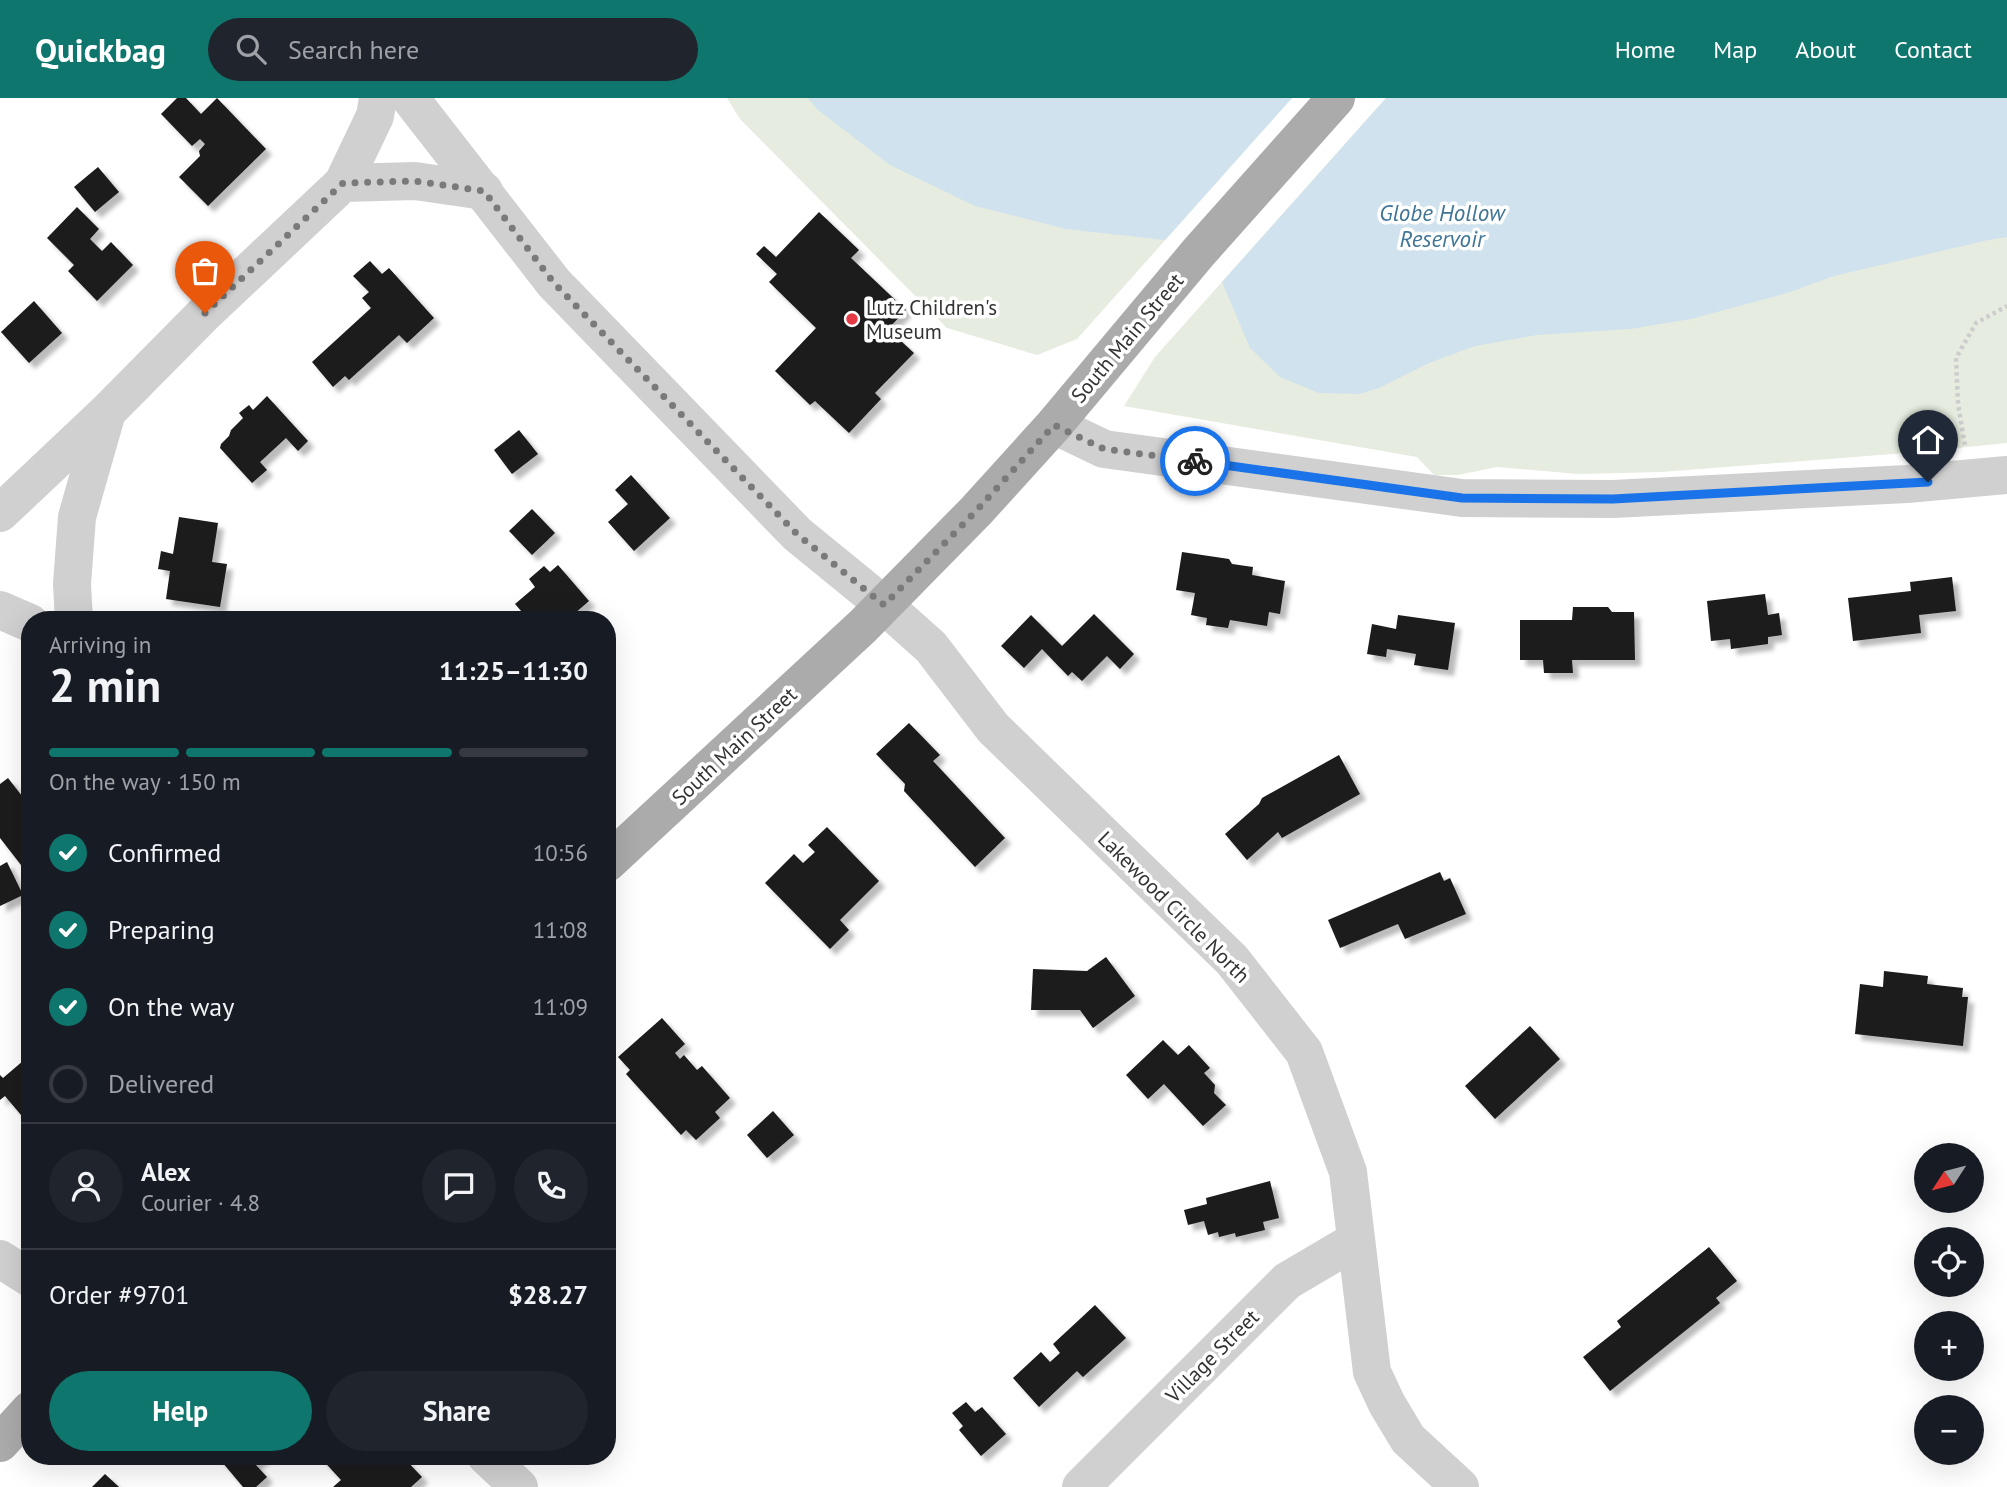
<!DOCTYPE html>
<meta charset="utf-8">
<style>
:root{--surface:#171b24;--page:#20242c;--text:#f1f3f6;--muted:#9ea1a6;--line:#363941;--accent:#0f766e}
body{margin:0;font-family:"PT Sans",sans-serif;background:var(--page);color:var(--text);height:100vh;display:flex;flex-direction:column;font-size:26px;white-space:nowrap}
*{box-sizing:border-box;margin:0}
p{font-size:23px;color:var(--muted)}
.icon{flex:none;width:38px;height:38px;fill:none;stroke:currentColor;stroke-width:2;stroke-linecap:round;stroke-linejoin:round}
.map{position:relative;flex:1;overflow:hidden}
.details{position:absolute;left:21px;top:513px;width:595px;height:854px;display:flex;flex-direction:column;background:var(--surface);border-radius:28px;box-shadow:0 7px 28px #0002}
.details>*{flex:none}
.needle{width:46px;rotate:234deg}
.fabs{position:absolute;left:1914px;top:1045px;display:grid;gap:14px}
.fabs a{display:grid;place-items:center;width:70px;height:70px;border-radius:50%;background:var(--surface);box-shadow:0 7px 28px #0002;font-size:35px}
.pin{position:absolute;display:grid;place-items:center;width:60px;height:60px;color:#fff;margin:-72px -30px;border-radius:50% 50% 50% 0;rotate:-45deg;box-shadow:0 0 7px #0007}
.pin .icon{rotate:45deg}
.courier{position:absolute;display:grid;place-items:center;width:70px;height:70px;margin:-35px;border:5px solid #1a73e8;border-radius:50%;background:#fff;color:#222;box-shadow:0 2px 9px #0007}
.summary em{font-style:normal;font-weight:600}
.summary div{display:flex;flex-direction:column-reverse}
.summary{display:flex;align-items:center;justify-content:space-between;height:119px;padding:0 28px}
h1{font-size:46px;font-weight:600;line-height:52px}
.bar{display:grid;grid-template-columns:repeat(4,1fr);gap:10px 7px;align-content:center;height:84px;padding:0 28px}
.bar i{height:9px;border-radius:5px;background:var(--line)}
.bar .current{background:var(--accent)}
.bar p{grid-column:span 4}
.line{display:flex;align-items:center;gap:18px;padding:0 28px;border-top:2px solid var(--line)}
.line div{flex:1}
.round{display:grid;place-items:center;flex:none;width:74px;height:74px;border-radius:37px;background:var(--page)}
ol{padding:0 28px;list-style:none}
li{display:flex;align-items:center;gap:21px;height:77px}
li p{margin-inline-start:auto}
li .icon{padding:7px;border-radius:50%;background:var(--accent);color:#fff;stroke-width:4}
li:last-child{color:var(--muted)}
li i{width:38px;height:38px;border:4px solid var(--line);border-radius:50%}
.action{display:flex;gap:14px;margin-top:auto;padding:14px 28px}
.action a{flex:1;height:80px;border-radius:42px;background:var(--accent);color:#fff;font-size:28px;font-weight:600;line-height:80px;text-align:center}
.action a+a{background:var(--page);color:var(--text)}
header{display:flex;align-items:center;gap:42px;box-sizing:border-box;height:98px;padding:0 35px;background:var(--accent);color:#fff}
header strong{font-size:33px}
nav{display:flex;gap:38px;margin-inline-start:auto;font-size:24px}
.search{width:490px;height:63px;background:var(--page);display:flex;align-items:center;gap:18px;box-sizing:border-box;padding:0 24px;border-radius:38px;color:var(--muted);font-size:26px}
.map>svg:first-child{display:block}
.green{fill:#e6ecdf}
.water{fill:#cfe2ee}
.building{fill:#1a1a1a;filter:url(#shadow)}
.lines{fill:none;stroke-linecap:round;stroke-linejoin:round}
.path{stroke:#cdcdcd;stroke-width:4.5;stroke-dasharray:3.5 3.5;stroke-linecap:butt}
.minor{stroke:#d0d0d0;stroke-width:38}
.major{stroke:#ababab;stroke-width:38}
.done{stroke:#7a7a7a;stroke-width:7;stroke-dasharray:0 12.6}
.route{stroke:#1a73e8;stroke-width:9}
.poi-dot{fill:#e63946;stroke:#fff;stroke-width:2.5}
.labels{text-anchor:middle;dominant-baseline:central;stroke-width:7;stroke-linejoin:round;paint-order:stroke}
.poi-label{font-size:21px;fill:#333;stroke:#fff;text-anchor:start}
.street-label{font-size:21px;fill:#333;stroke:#fff}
.water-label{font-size:23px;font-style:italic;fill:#3f7597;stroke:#fff}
</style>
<header>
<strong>Quickbag</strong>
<div class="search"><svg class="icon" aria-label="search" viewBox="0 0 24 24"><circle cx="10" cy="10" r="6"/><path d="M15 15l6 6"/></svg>Search here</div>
<nav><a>Home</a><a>Map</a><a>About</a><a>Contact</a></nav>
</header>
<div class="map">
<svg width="2007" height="1389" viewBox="0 0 2007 1389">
<defs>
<filter id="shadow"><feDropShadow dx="6" dy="6" stdDeviation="2" flood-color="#0004"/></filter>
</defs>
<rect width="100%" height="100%" fill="#fff"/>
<!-- green -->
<g class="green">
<path d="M 727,0 L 1292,0 L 1077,241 L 1037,257 L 947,230 L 740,21 Z"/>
<path d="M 1386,0 L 2007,0 L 2007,345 L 1918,354 L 1661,374 L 1578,376 L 1497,369 L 1458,377 L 1434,377 L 1417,359 L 1124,308 L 1155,259 Z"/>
</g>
<!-- water -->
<g class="water">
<path d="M 808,0 L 1292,0 L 1165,142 L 1066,131 L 975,108 L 890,67 L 818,12 Z"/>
<path d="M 1386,0 L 2007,0 L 2007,139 L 1988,142 L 1834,178 L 1787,195 L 1691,221 L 1630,231 L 1537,237 L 1475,248 L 1429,265 L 1379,290 L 1359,296 L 1319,295 L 1280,279 L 1250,250 L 1222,184 Z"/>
</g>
<!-- building -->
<g class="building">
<path d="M 177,0 L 186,0 L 201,16 L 217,0 L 266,51 L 208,108 L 179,79 L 200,58 L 199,53 L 205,46 L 200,41 L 192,48 L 161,16 Z"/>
<path d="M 98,69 L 119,94 L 95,114 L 74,89 Z"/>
<path d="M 77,109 L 99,131 L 90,141 L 102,153 L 111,144 L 133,167 L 97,203 L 68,173 L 74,167 L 47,140 Z"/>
<path d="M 819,114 L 859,152 L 851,160 L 906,212 L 888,231 L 914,255 L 875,295 L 881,301 L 849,335 L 815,303 L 810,307 L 775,273 L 816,230 L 769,184 L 777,176 L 756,156 L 764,148 L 776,159 Z"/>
<path d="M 370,163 L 382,176 L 389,170 L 434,220 L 407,245 L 399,237 L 349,282 L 345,278 L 333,289 L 312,264 L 371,210 L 362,200 L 369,194 L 353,178 Z"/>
<path d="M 34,203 L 62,235 L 29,265 L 1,234 Z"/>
<path d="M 267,298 L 308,343 L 298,353 L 286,340 L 260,364 L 267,372 L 252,385 L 220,350 L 221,346 L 229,338 L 231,332 L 243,320 L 239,315 L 249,307 L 253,312 Z"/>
<path d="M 519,332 L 538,356 L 512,376 L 494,352 Z"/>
<path d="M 631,377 L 670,420 L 634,453 L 608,424 L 628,406 L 615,392 Z"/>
<path d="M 532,411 L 555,435 L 532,457 L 509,433 Z"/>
<path d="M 179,419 L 218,425 L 212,464 L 227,466 L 220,509 L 166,501 L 170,473 L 158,471 L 161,453 L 173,456 Z"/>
<path d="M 1182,454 L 1229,461 L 1232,466 L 1253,469 L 1252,477 L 1285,483 L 1280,516 L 1269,514 L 1267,528 L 1230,522 L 1228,530 L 1206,527 L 1207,520 L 1191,517 L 1195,495 L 1176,492 Z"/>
<path d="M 558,467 L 589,503 L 567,522 L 529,522 L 515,506 L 535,489 L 529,481 L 544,468 L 550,474 Z"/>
<path d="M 1952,479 L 1956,513 L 1919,517 L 1921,535 L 1853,543 L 1848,500 L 1911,493 L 1910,484 Z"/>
<path d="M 1765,496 L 1768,517 L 1779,515 L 1782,537 L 1768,539 L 1768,546 L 1731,551 L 1730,541 L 1711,543 L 1707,503 Z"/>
<path d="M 1573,509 L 1608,509 L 1612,514 L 1634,514 L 1635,562 L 1572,562 L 1573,575 L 1544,575 L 1543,562 L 1520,562 L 1520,522 L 1572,522 Z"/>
<path d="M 1094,516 L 1134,556 L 1120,571 L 1107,558 L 1082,583 L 1072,574 L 1068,578 L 1042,551 L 1024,570 L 1001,548 L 1031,517 L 1062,548 Z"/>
<path d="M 1398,517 L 1455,525 L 1448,572 L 1414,567 L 1416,556 L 1387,551 L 1386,559 L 1367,556 L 1372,526 L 1396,531 Z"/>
<path d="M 909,625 L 940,657 L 933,663 L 1005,740 L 975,769 L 904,693 L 905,686 L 876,656 Z"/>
<path d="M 1339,657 L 1360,696 L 1282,740 L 1278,734 L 1247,762 L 1225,736 L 1259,706 L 1262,700 Z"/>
<path d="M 8,680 L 22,698 L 30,704 L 30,760 L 21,767 L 0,740 L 0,686 Z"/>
<path d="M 827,729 L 879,783 L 840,822 L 849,832 L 830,851 L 765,785 L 794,756 L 803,765 L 815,754 L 808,747 Z"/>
<path d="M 7,764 L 23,797 L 0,808 L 0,768 Z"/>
<path d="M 1440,774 L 1444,783 L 1450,780 L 1466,816 L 1405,841 L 1398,826 L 1340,850 L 1328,822 Z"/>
<path d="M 1106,859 L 1135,898 L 1093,930 L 1080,912 L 1031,912 L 1033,871 L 1087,873 Z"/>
<path d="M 1884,873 L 1928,878 L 1927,886 L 1963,890 L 1962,899 L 1968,899 L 1963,948 L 1855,936 L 1860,886 L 1883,889 Z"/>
<path d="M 662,920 L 685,946 L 675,955 L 680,961 L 684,957 L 697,972 L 702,968 L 730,1000 L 715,1014 L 720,1020 L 696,1042 L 686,1032 L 681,1037 L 626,976 L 630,972 L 618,959 Z"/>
<path d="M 1530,928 L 1560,961 L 1495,1021 L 1465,988 Z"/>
<path d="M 1163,942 L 1178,957 L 1189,947 L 1210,970 L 1204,975 L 1215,987 L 1214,995 L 1226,1007 L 1203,1028 L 1164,986 L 1148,1001 L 1126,977 Z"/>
<path d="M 30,957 L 30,1009 L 21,1017 L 5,998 L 0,1002 L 0,977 L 3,980 Z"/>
<path d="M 773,1013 L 794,1037 L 767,1060 L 747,1037 Z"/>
<path d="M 1270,1083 L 1279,1120 L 1263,1124 L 1265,1132 L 1236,1139 L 1235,1135 L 1219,1139 L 1218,1134 L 1208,1137 L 1204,1123 L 1188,1127 L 1184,1112 L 1207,1106 L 1206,1100 Z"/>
<path d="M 1709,1149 L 1737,1183 L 1716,1200 L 1720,1205 L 1610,1293 L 1583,1259 L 1621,1229 L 1617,1223 Z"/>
<path d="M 1095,1207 L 1126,1240 L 1083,1279 L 1077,1273 L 1039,1309 L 1013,1280 L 1041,1254 L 1050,1264 L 1060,1255 L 1053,1246 Z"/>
<path d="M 966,1304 L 975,1314 L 982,1309 L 1006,1336 L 981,1358 L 959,1332 L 963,1328 L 952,1315 Z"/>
<path d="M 217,1358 L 266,1358 L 255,1366 L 267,1379 L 256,1389 L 243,1389 Z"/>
<path d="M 319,1358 L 402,1358 L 422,1379 L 411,1389 L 333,1389 L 341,1382 Z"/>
<path d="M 105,1376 L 119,1389 L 92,1389 Z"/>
</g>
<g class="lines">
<!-- path -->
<path class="path" d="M 1965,347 L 1958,306 L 1956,260 L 1976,225 L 2007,208"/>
<!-- minor -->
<g class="minor">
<path d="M 410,0 L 554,185 L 797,436 L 884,507 L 931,549 L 993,630 L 1232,862 L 1304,954 L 1348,1074 L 1372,1274 L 1387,1306 L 1408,1341 L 1460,1389"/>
<path d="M 343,85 L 375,18 L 378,0"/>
<path d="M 1054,327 L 1104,351 L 1462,400 L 1613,401 L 1907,386 L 2007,377"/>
<path d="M 0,415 L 106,315"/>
<path d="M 0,512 L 30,525"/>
<path d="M 74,522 L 72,486 L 77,419 L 107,314 L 205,215 L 343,85 L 415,83 L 484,93"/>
<path d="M 0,1161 L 30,1180"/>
<path d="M 486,1358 L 519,1389"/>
<path d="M 1081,1389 L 1287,1183 L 1355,1143"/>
</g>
<!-- major -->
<g class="major">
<path d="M 607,765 L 863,528 L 976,413 L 1054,327 L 1198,155 L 1336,0"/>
<path d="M 0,1345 L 30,1312"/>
</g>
</g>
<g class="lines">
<!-- done -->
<path class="done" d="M 205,215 L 343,85 L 415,83 L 484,93 L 554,185 L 797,436 L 884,507 L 976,413 L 1054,327 L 1104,351 L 1195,363"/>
<!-- route -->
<path class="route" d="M 1195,363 L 1462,400 L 1613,401 L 1928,384"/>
</g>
<!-- markers -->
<circle class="poi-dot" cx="852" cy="221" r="7"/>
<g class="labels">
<!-- poi labels -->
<g class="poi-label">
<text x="866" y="209">Lutz Children's<tspan x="866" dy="24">Museum</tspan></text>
</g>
<!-- street labels -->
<g class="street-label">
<text transform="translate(1127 240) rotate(-50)">South Main Street</text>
<text transform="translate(734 648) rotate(-43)">South Main Street</text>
<text transform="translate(1174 809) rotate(45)">Lakewood Circle North</text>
<text transform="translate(1212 1258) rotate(-45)">Village Street</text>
</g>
<!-- water labels -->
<g class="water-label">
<text x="1442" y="114">Globe Hollow<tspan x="1442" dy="26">Reservoir</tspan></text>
</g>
</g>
</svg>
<div class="fabs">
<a><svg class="needle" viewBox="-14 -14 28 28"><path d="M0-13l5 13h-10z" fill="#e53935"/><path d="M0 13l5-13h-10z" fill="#9ea1a6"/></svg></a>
<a><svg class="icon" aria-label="locate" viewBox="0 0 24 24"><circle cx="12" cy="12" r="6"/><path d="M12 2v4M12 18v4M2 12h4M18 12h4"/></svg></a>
<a>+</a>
<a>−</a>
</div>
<div class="pin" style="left:205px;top:215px;background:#ea580c"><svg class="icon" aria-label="bag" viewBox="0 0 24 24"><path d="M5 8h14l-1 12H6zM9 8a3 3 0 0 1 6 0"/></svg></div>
<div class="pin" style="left:1928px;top:384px;background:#1f2937"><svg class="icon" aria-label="home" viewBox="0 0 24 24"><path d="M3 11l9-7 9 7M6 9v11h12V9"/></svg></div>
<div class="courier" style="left:1195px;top:363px"><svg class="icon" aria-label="bike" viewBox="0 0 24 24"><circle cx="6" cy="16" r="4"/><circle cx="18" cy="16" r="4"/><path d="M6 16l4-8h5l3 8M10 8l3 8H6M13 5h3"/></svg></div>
<section class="details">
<div class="summary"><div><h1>2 min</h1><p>Arriving in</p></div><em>11:25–11:30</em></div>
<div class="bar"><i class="current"></i><i class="current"></i><i class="current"></i><i></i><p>On the way · 150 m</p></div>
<ol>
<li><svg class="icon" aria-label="check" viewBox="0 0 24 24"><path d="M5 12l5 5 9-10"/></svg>Confirmed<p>10:56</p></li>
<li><svg class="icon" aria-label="check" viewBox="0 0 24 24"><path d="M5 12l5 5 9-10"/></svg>Preparing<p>11:08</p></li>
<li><svg class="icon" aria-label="check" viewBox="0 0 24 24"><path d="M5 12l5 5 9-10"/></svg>On the way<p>11:09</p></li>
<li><i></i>Delivered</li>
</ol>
<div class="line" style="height:126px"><a class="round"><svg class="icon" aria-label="person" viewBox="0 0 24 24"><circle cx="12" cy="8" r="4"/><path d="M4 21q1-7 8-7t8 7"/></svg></a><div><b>Alex</b><p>Courier · 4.8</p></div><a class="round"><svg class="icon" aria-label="chat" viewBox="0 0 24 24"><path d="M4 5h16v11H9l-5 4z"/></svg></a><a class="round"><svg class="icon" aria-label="phone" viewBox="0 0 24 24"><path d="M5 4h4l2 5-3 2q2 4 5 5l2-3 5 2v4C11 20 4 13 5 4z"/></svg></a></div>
<div class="line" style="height:91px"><div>Order #9701</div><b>$28.27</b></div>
<div class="action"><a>Help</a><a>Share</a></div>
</section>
</div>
